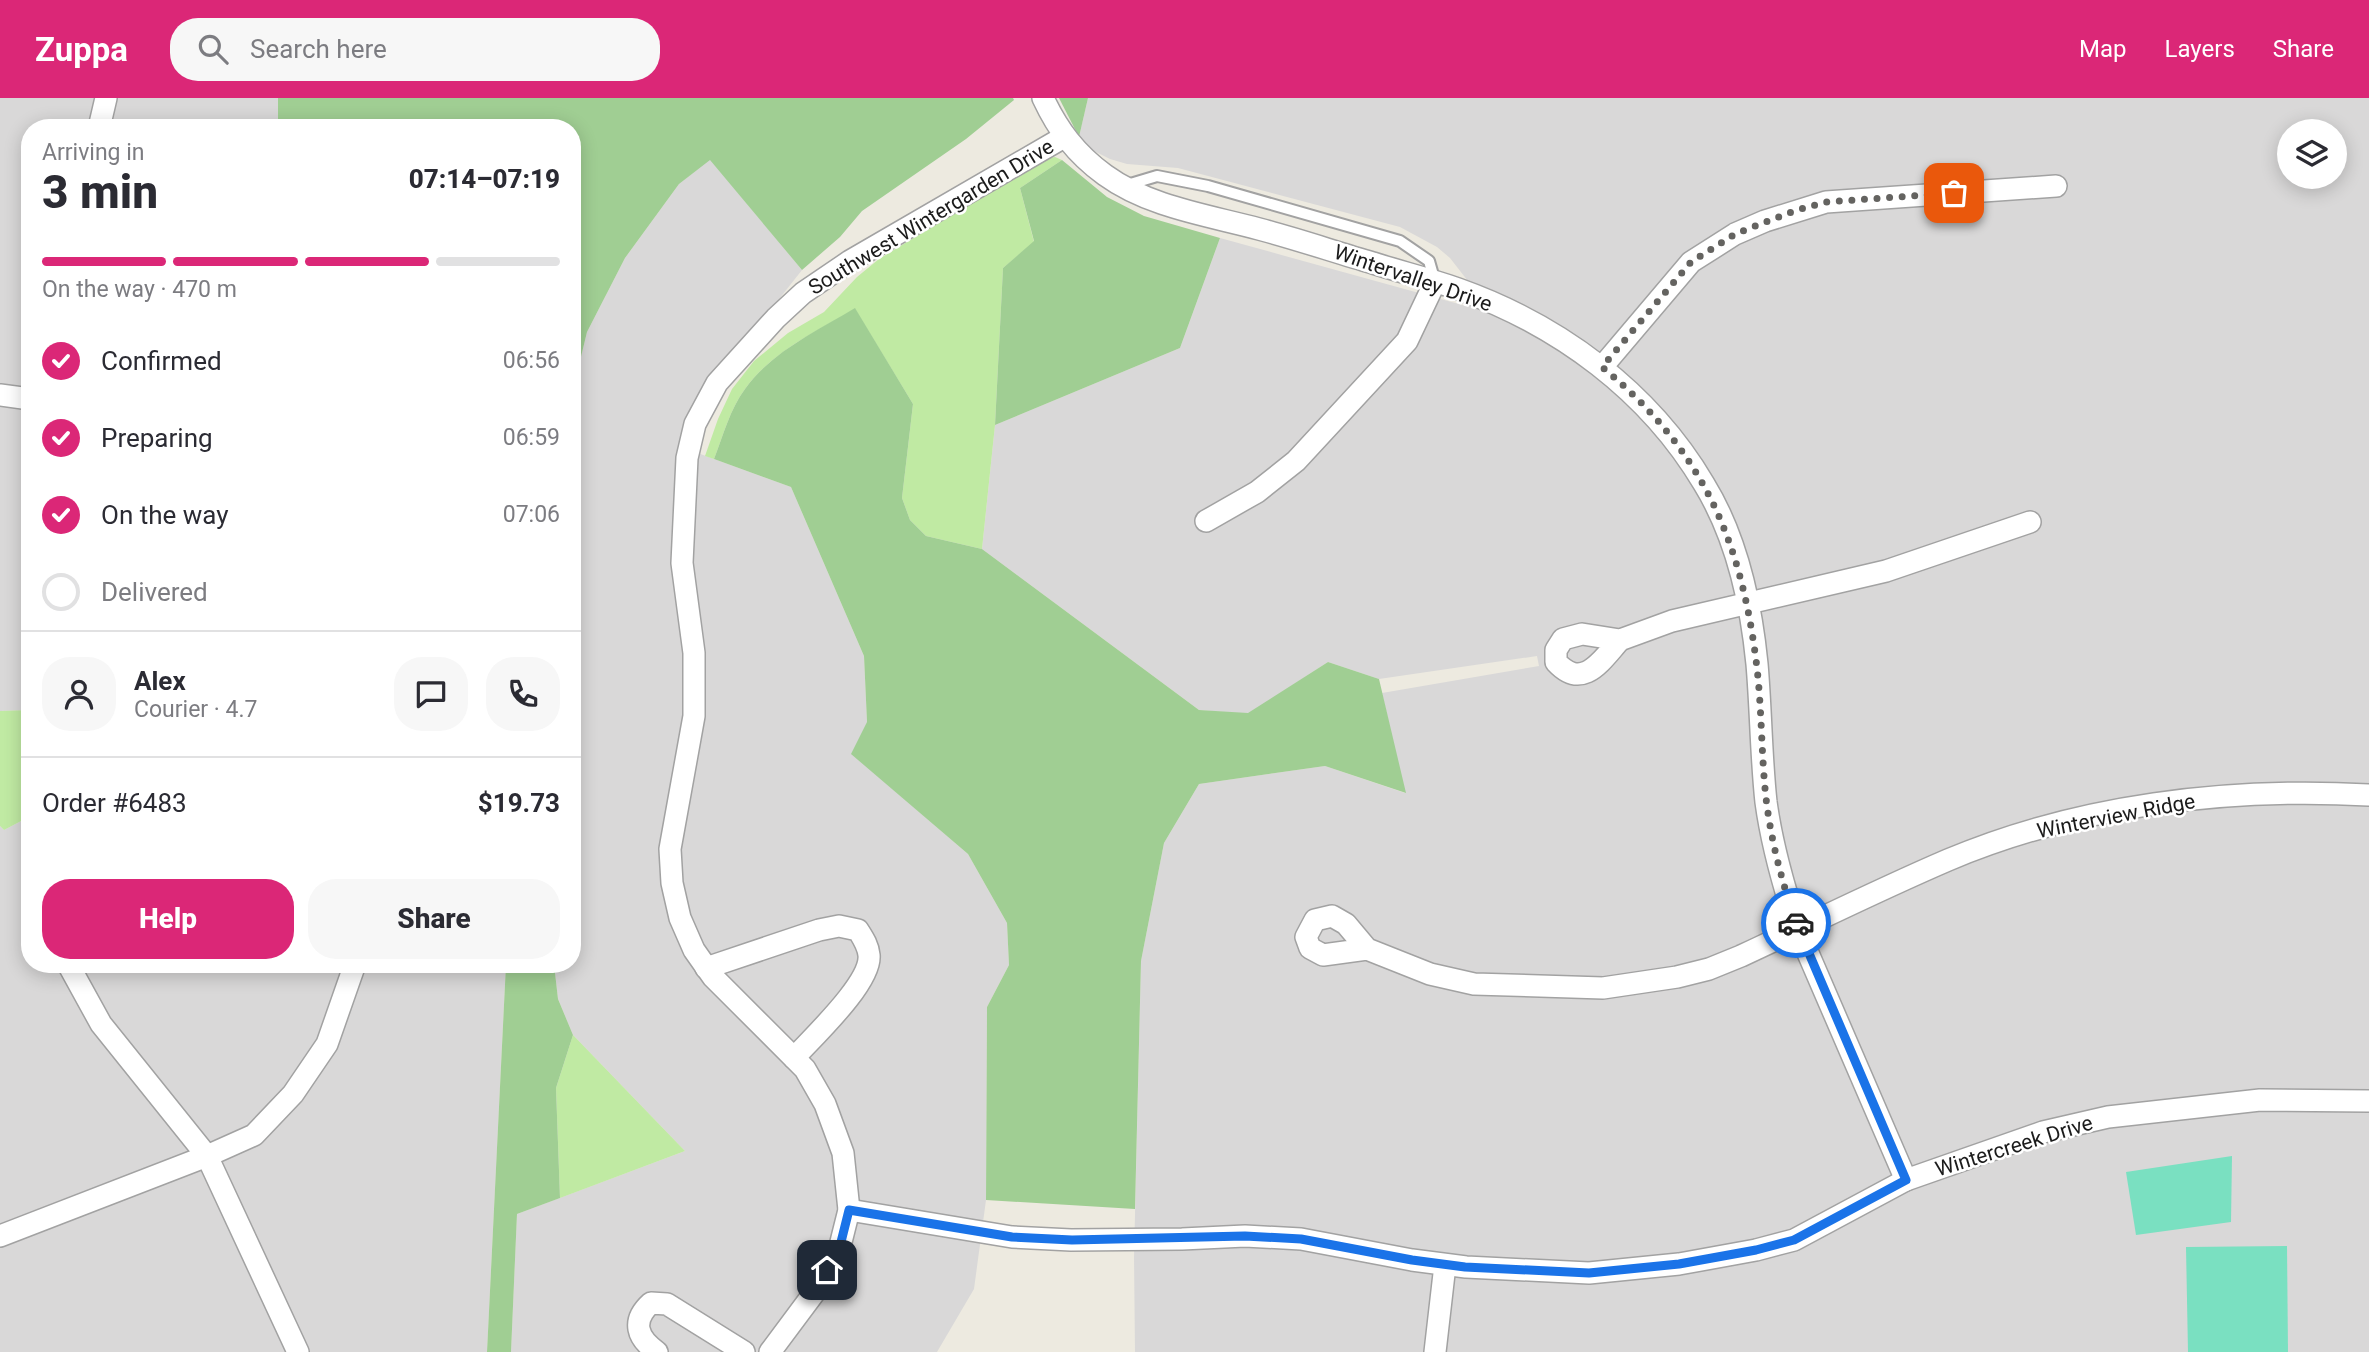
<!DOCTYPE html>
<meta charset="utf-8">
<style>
:root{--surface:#fff;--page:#f7f7f7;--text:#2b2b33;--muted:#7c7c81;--line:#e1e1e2;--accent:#db2777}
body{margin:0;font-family:Roboto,sans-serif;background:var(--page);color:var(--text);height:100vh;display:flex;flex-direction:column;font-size:26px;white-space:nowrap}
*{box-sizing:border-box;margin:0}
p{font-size:23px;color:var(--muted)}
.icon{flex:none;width:38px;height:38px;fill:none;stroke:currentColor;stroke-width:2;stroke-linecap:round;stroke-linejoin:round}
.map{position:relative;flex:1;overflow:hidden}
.drawer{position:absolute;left:21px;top:21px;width:560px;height:854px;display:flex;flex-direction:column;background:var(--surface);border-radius:28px;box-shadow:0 4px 18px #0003}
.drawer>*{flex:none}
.tools{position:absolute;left:2277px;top:21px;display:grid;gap:14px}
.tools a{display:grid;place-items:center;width:70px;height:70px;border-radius:50%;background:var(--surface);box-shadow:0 4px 18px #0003;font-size:35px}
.pin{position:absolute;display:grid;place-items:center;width:60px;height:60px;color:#fff;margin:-30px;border-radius:14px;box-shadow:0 4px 10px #0006}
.courier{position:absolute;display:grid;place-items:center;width:70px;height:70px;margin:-35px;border:5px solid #1a73e8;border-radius:50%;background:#fff;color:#222;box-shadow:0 2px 9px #0007}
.summary em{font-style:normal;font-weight:800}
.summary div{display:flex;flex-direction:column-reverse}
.summary{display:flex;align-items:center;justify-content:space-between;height:119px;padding:0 21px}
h1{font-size:46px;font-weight:800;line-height:52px}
.bar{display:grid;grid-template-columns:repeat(4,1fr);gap:10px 7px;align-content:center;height:84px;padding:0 21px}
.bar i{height:9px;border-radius:5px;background:var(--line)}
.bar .active{background:var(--accent)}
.bar p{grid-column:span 4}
.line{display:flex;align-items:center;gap:18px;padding:0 21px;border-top:2px solid var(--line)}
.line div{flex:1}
.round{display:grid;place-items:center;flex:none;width:74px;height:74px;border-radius:28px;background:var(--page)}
ol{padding:0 21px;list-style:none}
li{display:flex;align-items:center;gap:21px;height:77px}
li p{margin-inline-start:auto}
li .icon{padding:7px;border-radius:50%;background:var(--accent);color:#fff;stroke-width:4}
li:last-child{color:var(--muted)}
li i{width:38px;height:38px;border:4px solid var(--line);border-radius:50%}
.action{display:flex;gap:14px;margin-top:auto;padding:14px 21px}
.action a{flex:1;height:80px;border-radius:28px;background:var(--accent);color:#fff;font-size:28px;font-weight:800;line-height:80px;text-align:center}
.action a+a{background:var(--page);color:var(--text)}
header{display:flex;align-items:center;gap:42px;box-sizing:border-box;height:98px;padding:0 35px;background:var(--accent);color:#fff}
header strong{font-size:33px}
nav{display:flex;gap:38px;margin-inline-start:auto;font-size:24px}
.search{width:490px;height:63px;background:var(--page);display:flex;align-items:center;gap:18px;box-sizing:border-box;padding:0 24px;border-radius:28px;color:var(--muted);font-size:26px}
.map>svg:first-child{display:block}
.residential{fill:#d9d8d8;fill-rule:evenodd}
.grass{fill:#c0eaa3}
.forest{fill:#a0ce93}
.pitch{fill:#7ae0c1}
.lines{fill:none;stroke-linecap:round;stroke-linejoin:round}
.service-casing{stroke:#a2a2a2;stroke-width:14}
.minor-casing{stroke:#a2a2a2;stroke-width:24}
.service{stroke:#fff;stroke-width:10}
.minor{stroke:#fff;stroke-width:21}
.done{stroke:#646360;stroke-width:7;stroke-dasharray:0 12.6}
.route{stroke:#1a73e8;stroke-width:9}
.labels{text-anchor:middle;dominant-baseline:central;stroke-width:5;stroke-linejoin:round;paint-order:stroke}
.street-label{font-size:21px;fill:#1b1b1b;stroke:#fff}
</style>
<header>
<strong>Zuppa</strong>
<div class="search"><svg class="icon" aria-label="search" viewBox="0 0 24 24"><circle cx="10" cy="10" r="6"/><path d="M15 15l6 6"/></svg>Search here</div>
<nav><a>Map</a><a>Layers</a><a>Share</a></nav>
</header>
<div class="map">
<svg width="2369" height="1254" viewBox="0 0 2369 1254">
<rect width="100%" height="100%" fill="#edeae0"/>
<!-- residential -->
<g class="residential">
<path d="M 0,0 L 278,0 L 278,30 L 30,30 L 30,612 L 0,613 Z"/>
<path d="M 1088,0 L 2369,0 L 2369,1254 L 1135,1254 L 1134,1159 L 1141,863 L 1164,745 L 1199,686 L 1325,668 L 1405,695 L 1382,595 L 1539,568 L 1537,558 L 1379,581 L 1328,564 L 1248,616 L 1199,612 L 982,451 L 995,327 L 1180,250 L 1220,140 L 1466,208 L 1471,187 L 1450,160 L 1437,149 L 1400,129 L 1178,70 L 1127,66 L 1110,61 L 1094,53 L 1079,39 ZM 2289,33 L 2334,33 L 2334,79 L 2289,79 Z"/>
<path d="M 710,61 L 802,172 L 764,220 L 684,350 L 791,389 L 864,558 L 867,625 L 852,656 L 968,756 L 1007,825 L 1009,867 L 987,909 L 986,1102 L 974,1191 L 937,1254 L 511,1254 L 517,1116 L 685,1053 L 573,937 L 558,901 L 554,866 L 572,866 L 572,296 L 587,234 L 625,160 L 679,86 Z"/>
<path d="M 25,721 L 30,721 L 30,866 L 506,866 L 487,1254 L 0,1254 L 0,728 L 4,732 Z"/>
</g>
<!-- grass -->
<g class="grass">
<path d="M 1055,59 L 1062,62 L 1020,90 L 1034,144 L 1003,170 L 995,327 L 982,451 L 926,438 L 910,422 L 902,400 L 913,306 L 855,211 C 817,233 771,254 745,291 C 730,311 723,338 714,361 L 705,358 L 718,321 L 732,291 L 754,263 L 788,235 L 824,214 L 857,179 L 879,161 L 1043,61 Z"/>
<path d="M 30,612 L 30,721 L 25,721 L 4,732 L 0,728 L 0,613 Z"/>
<path d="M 573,937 L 685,1053 L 560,1100 L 556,990 Z"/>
</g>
<!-- forest -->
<g class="forest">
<path d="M 278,0 L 1013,0 L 1014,2 L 966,41 L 862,113 L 840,139 L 802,172 L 710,62 L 679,86 L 625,160 L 587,234 L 572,296 L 572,30 L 278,30 Z"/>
<path d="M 1059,0 L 1088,0 L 1079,39 Z"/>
<path d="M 1062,62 L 1107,99 L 1144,118 L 1220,140 L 1180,250 L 995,327 L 1003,170 L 1034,143 L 1020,90 Z"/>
<path d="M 855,210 L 913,306 L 902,400 L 910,422 L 926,438 L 982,451 L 1199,612 L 1248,615 L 1328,564 L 1379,581 L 1406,695 L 1325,668 L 1199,686 L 1164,745 L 1141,863 L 1135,1111 L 986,1102 L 987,909 L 1009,867 L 1007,825 L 968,756 L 851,656 L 867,624 L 864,558 L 791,389 L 714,361 C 723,338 730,311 745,291 C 771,254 817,233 855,210 Z"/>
<path d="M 506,866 L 554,866 L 558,901 L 573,937 L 556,990 L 560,1100 L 517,1116 L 511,1254 L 487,1254 Z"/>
</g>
<!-- pitch -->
<g class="pitch">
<path d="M 2232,1058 L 2231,1124 L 2136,1137 L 2126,1074 Z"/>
<path d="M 2287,1148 L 2288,1254 L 2188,1254 L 2186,1149 Z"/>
</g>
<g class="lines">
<defs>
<path id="service" d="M 1127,87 L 1157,78 L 1208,88 L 1400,143 L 1429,163 L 1435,184"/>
<g id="minor">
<path d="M 1043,0 C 1058,32 1076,56 1105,77 C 1149,109 1207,117 1259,131 C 1297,141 1335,154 1373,165 C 1401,174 1430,181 1458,191 C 1559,227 1649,293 1704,386 C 1736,438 1751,505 1757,566 C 1761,612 1761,658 1766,704 C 1772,748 1784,790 1798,832 L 1906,1082"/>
<path d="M 99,30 L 106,0"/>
<path d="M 1602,269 L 1691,164 L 1735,136 L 1765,123 L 1826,104 L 2056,88"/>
<path d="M 0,297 L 30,301"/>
<path d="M 1206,423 L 1257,394 L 1296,363 L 1407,243 L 1435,184"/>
<path d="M 1620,542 C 1601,563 1583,593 1556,564 L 1556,552 L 1563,541 L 1582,536 L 1620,542 L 1672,523 L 1886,473 L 2030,424"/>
<path d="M 1367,851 L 1323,857 L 1310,850 L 1306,839 L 1315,822 L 1332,818 L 1346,826 L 1367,851 L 1430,876 L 1474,886 L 1603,890 L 1677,879 L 1709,871 L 1741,858 C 1810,826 1878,792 1948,762 C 2078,707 2228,689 2369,697"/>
<path d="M 68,866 L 101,926 L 207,1058 L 298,1254"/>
<path d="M 706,870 L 819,832 L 839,828 L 858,832 C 863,840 868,847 869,857 C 872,884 813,939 794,960"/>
<path d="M 849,1112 L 1012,1139 L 1071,1142 L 1182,1141 L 1245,1138 L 1301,1141 L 1412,1162 L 1466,1169 L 1589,1175 L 1679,1166 L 1756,1152 L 1794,1142 L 1906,1082 L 2043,1034 L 2108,1019 L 2260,1002 L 2369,1003"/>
<path d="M 0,1138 L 207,1058 L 254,1037 L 293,996 L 327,946 L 355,866"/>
<path d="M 657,1254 C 637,1240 631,1223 651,1205 L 667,1206 L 744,1254"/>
<path d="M 770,1254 L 814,1195 L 840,1148 L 849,1112 L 843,1055 L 825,1006 L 805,971 L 713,879 L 694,852 L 680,820 L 672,785 L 670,751 L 694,618 L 694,555 L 682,465 L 687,360 L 695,326 L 717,285 L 776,220 L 803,195 L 850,163 L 1064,39"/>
<path d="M 1435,1254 L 1445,1167"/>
</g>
</defs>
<!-- service casing -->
<use href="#service" class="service-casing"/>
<!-- minor casing -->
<use href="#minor" class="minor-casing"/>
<!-- service -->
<use href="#service" class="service"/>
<!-- minor -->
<use href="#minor" class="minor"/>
</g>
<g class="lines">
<!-- done -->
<path class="done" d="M 1796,825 C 1782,784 1771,743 1766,700 C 1761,655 1762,608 1756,562 C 1740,437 1700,350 1602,269 L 1691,164 L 1735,136 L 1794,113 L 1826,104 L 1954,95"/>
<!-- route -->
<path class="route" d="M 827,1172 L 840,1148 L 849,1112 L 1012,1139 L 1072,1142 L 1245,1138 L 1301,1141 L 1412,1162 L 1465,1169 L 1589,1175 L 1679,1166 L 1756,1152 L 1794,1142 L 1906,1082 L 1796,825"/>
</g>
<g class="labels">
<!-- street labels -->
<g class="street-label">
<text transform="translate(931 119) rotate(-31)">Southwest Wintergarden Drive</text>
<text transform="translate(1413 180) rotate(19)">Wintervalley Drive</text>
<text transform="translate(2116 718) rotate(-11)">Winterview Ridge</text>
<text transform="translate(2014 1048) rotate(-17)">Wintercreek Drive</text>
</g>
</g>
</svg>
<div class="tools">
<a><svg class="icon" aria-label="layers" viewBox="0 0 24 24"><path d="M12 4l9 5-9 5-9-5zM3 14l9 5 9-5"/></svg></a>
</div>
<div class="pin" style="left:1954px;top:95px;background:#ea580c"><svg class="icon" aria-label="bag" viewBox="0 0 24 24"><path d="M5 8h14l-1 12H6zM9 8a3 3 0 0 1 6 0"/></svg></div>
<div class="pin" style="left:827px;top:1172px;background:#1f2937"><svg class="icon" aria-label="home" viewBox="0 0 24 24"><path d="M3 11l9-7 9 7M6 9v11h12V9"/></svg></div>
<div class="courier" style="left:1796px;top:825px"><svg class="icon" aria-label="car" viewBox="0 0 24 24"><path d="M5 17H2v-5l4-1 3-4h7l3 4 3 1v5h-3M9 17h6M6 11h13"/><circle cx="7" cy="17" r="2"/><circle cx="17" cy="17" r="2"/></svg></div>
<section class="drawer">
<div class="summary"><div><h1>3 min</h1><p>Arriving in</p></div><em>07:14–07:19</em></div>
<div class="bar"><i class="active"></i><i class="active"></i><i class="active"></i><i></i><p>On the way · 470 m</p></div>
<ol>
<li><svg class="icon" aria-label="check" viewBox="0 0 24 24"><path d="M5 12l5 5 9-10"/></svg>Confirmed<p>06:56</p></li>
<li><svg class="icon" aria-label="check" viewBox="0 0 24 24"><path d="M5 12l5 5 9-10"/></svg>Preparing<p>06:59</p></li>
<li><svg class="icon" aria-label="check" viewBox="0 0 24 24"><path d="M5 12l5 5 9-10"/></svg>On the way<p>07:06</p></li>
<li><i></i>Delivered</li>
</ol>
<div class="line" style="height:126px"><a class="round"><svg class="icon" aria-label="person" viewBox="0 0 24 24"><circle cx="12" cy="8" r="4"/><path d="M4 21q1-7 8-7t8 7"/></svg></a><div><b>Alex</b><p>Courier · 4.7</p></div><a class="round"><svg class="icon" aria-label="chat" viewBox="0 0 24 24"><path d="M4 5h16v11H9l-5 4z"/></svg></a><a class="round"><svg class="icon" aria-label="phone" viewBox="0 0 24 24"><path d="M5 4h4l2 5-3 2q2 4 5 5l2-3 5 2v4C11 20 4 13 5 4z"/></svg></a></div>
<div class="line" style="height:91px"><div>Order #6483</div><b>$19.73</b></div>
<div class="action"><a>Help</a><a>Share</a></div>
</section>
</div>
